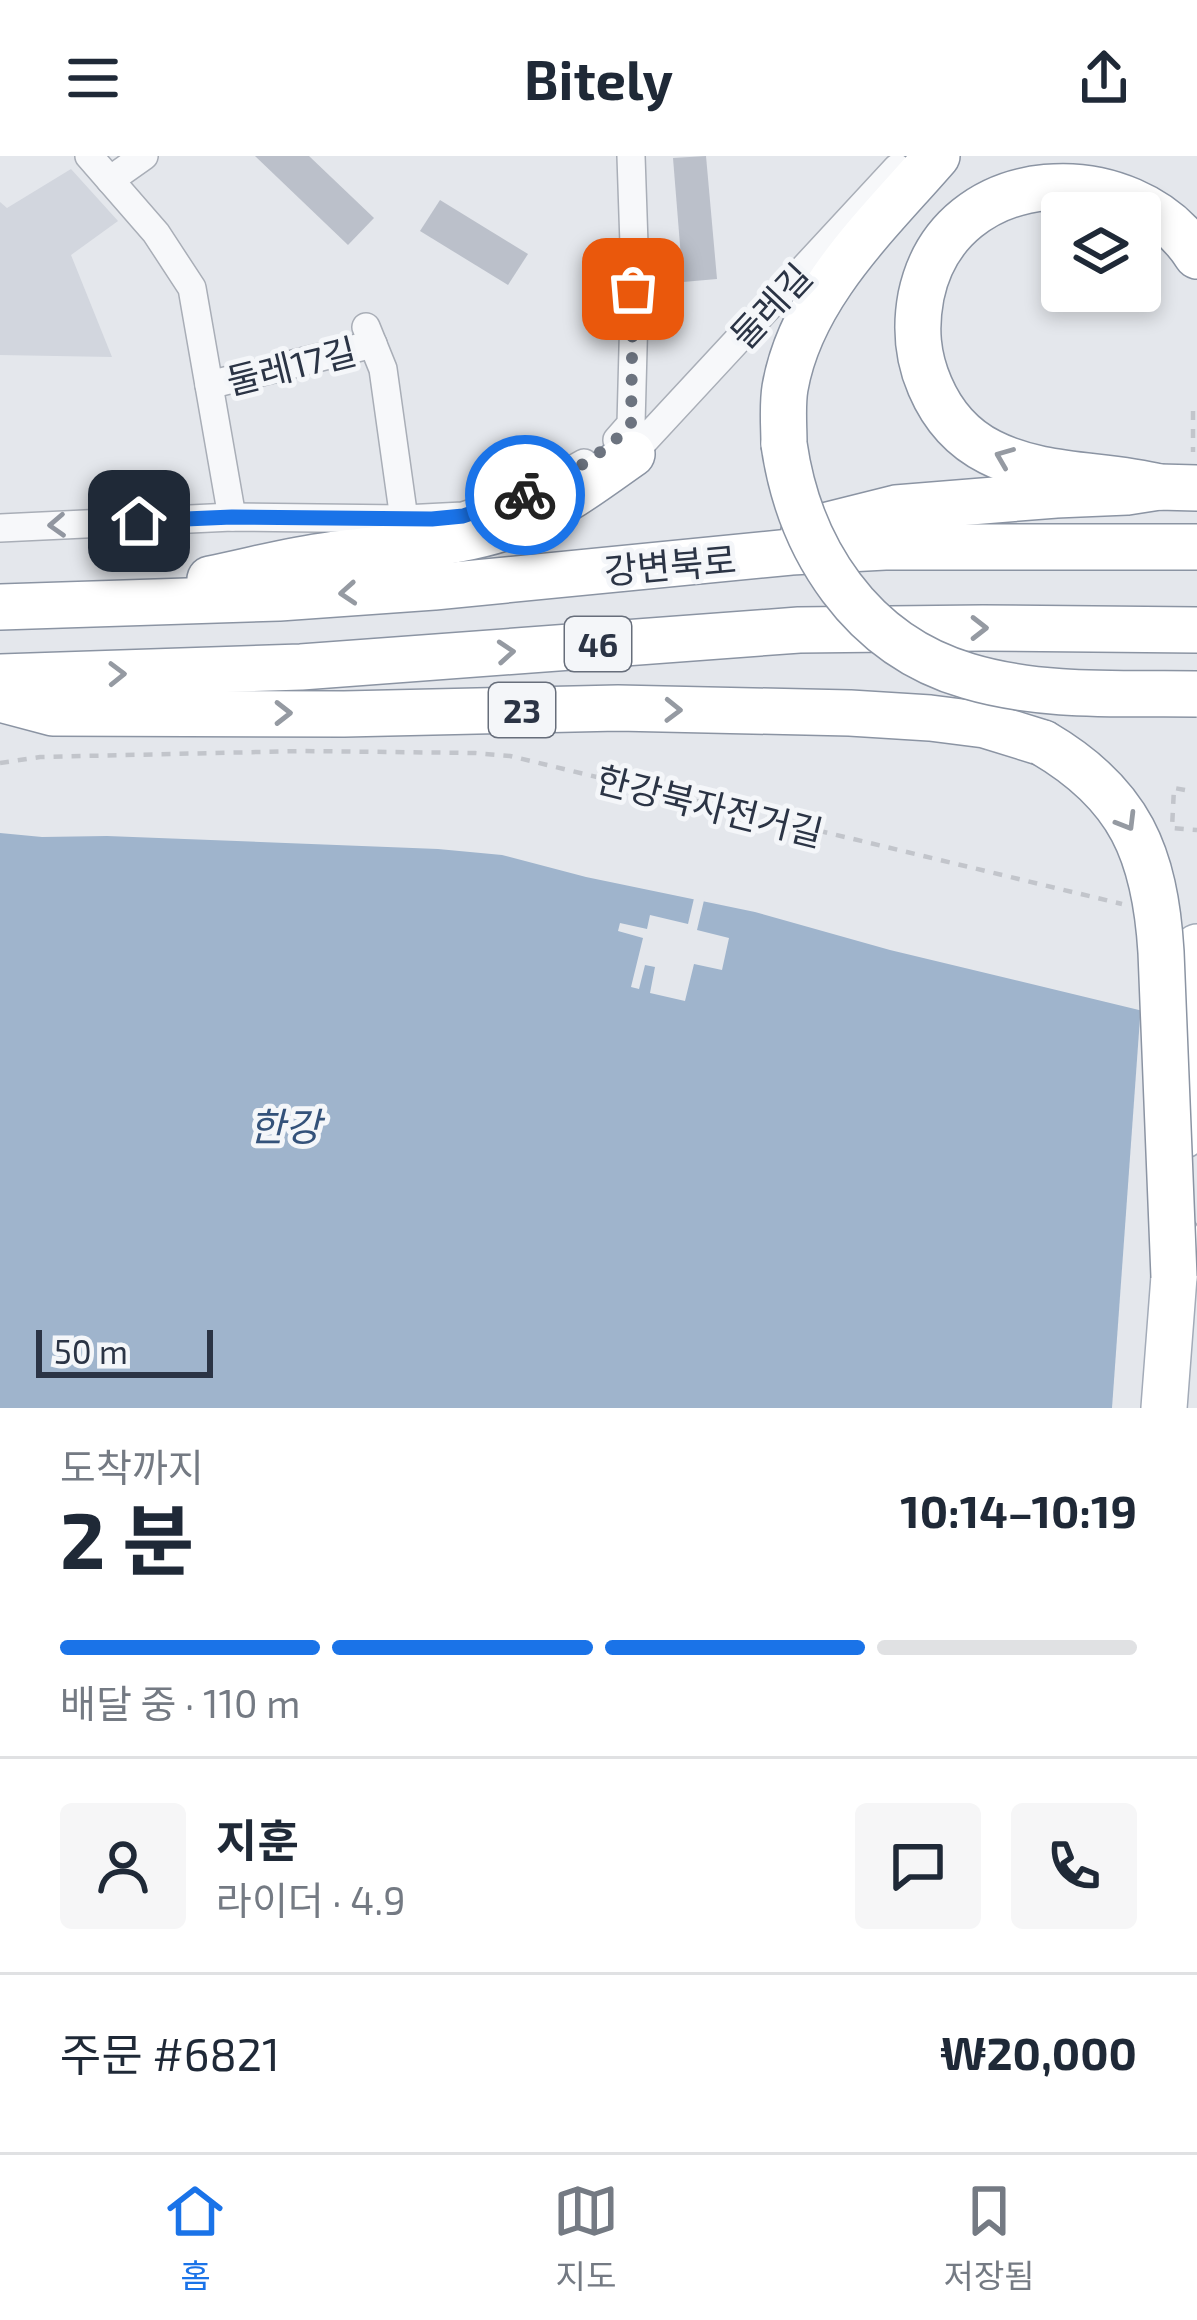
<!DOCTYPE html>
<html lang="ko">
<meta charset="utf-8">
<style>
:root{--surface:#fff;--page:#f6f6f7;--text:#1f2937;--muted:#747a83;--line:#e0e1e3;--accent:#1a73e8}
body{margin:0;font-family:"Exo 2","Noto Sans KR",sans-serif;background:var(--page);color:var(--text);height:100vh;display:flex;flex-direction:column;font-size:45px;white-space:nowrap}
*{box-sizing:border-box;margin:0}
p{font-size:39px;color:var(--muted)}
.icon{flex:none;width:66px;height:66px;fill:none;stroke:currentColor;stroke-width:2;stroke-linecap:round;stroke-linejoin:round}
.map{position:relative;height:1252px;overflow:hidden}
.side{display:flex;flex-direction:column;background:var(--surface);flex:1}
.side>*{flex:none}
.controls{position:absolute;left:1041px;top:36px;display:grid;gap:24px}
.controls a{display:grid;place-items:center;width:120px;height:120px;border-radius:12px;background:var(--surface);box-shadow:0 6px 18px #0003;font-size:60px}
.scale{position:absolute;left:36px;bottom:30px;width:177px;box-sizing:border-box;padding-left:12px;border:6px solid #2b3445;border-top:0;font-size:33px;line-height:42px;white-space:nowrap;color:#2b3445;-webkit-text-stroke:9px #f4f6f9;paint-order:stroke}
.pin{position:absolute;display:grid;place-items:center;width:102px;height:102px;color:#fff;margin:-51px;border-radius:24px;box-shadow:0 6px 18px #0006}
.courier{position:absolute;display:grid;place-items:center;width:120px;height:120px;margin:-60px;border:9px solid #1a73e8;border-radius:50%;background:#fff;color:#222;box-shadow:0 3px 15px #0007}
.head em{font-style:normal;font-weight:700}
.head div{display:flex;flex-direction:column-reverse}
.head{display:flex;align-items:center;justify-content:space-between;height:204px;padding:0 60px}
h1{font-size:78px;font-weight:700;line-height:90px}
.bar{display:grid;grid-template-columns:repeat(4,1fr);gap:18px 12px;align-content:center;height:144px;padding:0 60px}
.bar i{height:15px;border-radius:9px;background:var(--line)}
.bar .on{background:var(--accent)}
.bar p{grid-column:span 4}
.line{display:flex;align-items:center;gap:30px;padding:0 60px;border-top:3px solid var(--line)}
.line div{flex:1}
.round{display:grid;place-items:center;flex:none;width:126px;height:126px;border-radius:12px;background:var(--page)}
header{display:flex;justify-content:space-between;align-items:center;height:156px;padding:0 60px;background:var(--surface);font-size:54px;font-weight:700}
.tabs{display:flex;justify-content:space-around;align-items:center;height:168px;border-top:3px solid var(--line);background:var(--surface);font-size:33px;color:var(--muted)}
.tabs a{display:grid;justify-items:center;gap:6px}
.tabs .on{color:var(--accent)}
.map>svg:first-child{display:block}
.built{fill:#d2d6de}
.water{fill:#9fb4cc}
.pier{fill:#e4e7ec}
.building{fill:#bbc0ca}
.lines{fill:none;stroke-linecap:round;stroke-linejoin:round}
.minor-casing{stroke:#a9aeb7;stroke-width:30}
.primary-casing{stroke:#a3abb8;stroke-width:48}
.trunk-casing{stroke:#8b94a3;stroke-width:48}
.path{stroke:#c2c5cb;stroke-width:4.5;stroke-dasharray:9 9;stroke-linecap:butt}
.minor{stroke:#f7f8fa;stroke-width:27}
.primary{stroke:#fff;stroke-width:45}
.trunk{stroke:#fff;stroke-width:45}
.trunk-bridge-casing{stroke:#8b94a3;stroke-width:48;stroke-linecap:butt}
.trunk-bridge{stroke:#fff;stroke-width:45}
.oneway{stroke:#959aa2}
.oneway2{stroke:#9196a0}
.done{stroke:#6c737f;stroke-width:12;stroke-dasharray:0 21.6}
.route{stroke:#1a73e8;stroke-width:15}
.labels{text-anchor:middle;dominant-baseline:central;stroke-width:10;stroke-linejoin:round;paint-order:stroke}
.shield{fill:#f4f6f9;stroke:#676e7b;stroke-width:3}
.shield-label{font-size:33px;font-weight:bold;fill:#2b3445}
.street-label{font-size:36px;fill:#2b3445;stroke:#f4f6f9}
.water-label{font-size:39px;font-style:italic;fill:#34527a;stroke:#f4f6f9}
</style>
<header><svg class="icon" aria-label="menu" viewBox="0 0 24 24"><path d="M4 6h16M4 12h16M4 18h16"/></svg>Bitely<svg class="icon" aria-label="share" viewBox="0 0 24 24"><path d="M12 15V3M7 8l5-5 5 5M5 13v7h14v-7"/></svg></header>
<div class="map">
<svg width="1197" height="1252" viewBox="0 0 1197 1252">
<rect width="100%" height="100%" fill="#e4e7ec"/>
<!-- built -->
<path class="built" d="M 71,13 L 118,65 L 71,99 L 112,201 L 0,199 L 0,46 L 7,52 Z"/>
<!-- water -->
<path class="water" d="M 0,677 L 42,681 L 107,680 L 438,693 L 502,699 L 586,721 L 755,756 L 890,794 L 1197,868 L 1197,1252 L 0,1252 Z"/>
<!-- pier -->
<g class="pier">
<path d="M 695,738 L 705,740 L 697,774 L 729,782 L 722,814 L 694,808 L 685,845 L 650,837 L 655,811 L 645,809 L 639,833 L 631,831 L 643,782 L 618,775 L 620,767 L 647,773 L 650,759 L 688,768 Z"/>
<path d="M 1141,848 L 1197,862 L 1197,1252 L 1112,1252 Z"/>
</g>
<!-- building -->
<g class="building">
<path d="M 255,0 L 309,0 L 374,62 L 348,89 Z"/>
<path d="M 706,0 L 717,123 L 683,126 L 673,2 Z"/>
<path d="M 440,44 L 528,98 L 508,129 L 420,75 Z"/>
</g>
<g class="lines">
<defs>
<g id="minor">
<path d="M 89,0 L 156,77 L 192,132 L 232,361"/>
<path d="M 631,0 L 635,118 L 631,268 L 617,284 L 632,298 L 897,12"/>
<path d="M 110,24 L 144,0"/>
<path d="M 366,171 L 383,213 L 404,363"/>
<path d="M 209,229 L 373,188"/>
<path d="M 0,372 L 232,361 L 404,363 L 463,360 L 529,338 L 584,307"/>
</g>
<g id="primary">
<path d="M 1184,979 L 1197,791"/>
<path d="M 1164,1252 L 1177,1081"/>
</g>
<g id="trunk">
<path d="M 784,288 C 784,270 782,250 785,232 C 801,139 878,68 937,0"/>
<path d="M 1159,331 C 1103,317 1043,323 990,296 C 962,282 942,258 930,230 C 917,200 915,172 921,140 C 949,4 1134,0 1197,100"/>
<path d="M 804,375 L 896,352 L 1056,339 L 1127,336 L 1159,331 L 1197,332"/>
<path d="M 210,423 C 250,415 289,404 329,399 C 396,390 467,390 530,362 C 567,346 599,321 632,298"/>
<path d="M 0,451 L 279,442 L 434,431 L 791,396 L 885,391 L 1197,391"/>
<path d="M 0,521 L 301,511 L 799,474 L 983,472 L 1197,474"/>
<path d="M 0,543 L 53,557 L 344,558 L 618,552 L 850,557 L 930,562 L 985,569 L 1043,587"/>
</g>
</defs>
<!-- minor casing -->
<use href="#minor" class="minor-casing"/>
<!-- primary casing -->
<use href="#primary" class="primary-casing"/>
<!-- trunk casing -->
<use href="#trunk" class="trunk-casing"/>
<!-- path -->
<g class="path">
<path d="M 1193,255 L 1193,296"/>
<path d="M 0,607 L 40,601 L 303,595 L 475,597 L 510,600 L 1122,748"/>
<path d="M 1185,634 L 1174,632 L 1172,672 L 1197,674"/>
</g>
<!-- minor -->
<use href="#minor" class="minor"/>
<!-- primary -->
<use href="#primary" class="primary"/>
<!-- trunk -->
<use href="#trunk" class="trunk"/>
<defs>
<g id="trunk-bridge">
<path d="M 784,288 C 799,393 861,489 968,520 C 1041,542 1122,537 1197,538"/>
<path d="M 1043,587 C 1130,638 1155,698 1161,796 L 1174,1121"/>
</g>
</defs>
<!-- trunk-bridge casing -->
<use href="#trunk-bridge" class="trunk-bridge-casing"/>
<!-- trunk-bridge -->
<use href="#trunk-bridge" class="trunk-bridge"/>
</g>
<!-- one-way arrows -->
<defs><path id="oneway-chevron" d="M-2-3.5L2.5 0L-2 3.5" fill="none" stroke-width="1.6" stroke-linecap="round" stroke-linejoin="round" transform="scale(3)"/></defs>
<g class="oneway">
<use href="#oneway-chevron" transform="translate(1004 301) rotate(-158)"/>
<use href="#oneway-chevron" transform="translate(348 437) rotate(176)"/>
<use href="#oneway-chevron" transform="translate(979 472)"/>
<use href="#oneway-chevron" transform="translate(506 496) rotate(-4)"/>
<use href="#oneway-chevron" transform="translate(117 518) rotate(-1)"/>
<use href="#oneway-chevron" transform="translate(673 554) rotate(1)"/>
<use href="#oneway-chevron" transform="translate(283 557)"/>
<use href="#oneway-chevron" transform="translate(1127 666) rotate(59)"/>
</g>
<use class="oneway2" href="#oneway-chevron" transform="translate(57 369) rotate(177)"/>
<g class="lines">
<!-- done -->
<path class="done" d="M 525,339 C 563,321 603,300 631,268 L 633,133"/>
<!-- route -->
<path class="route" d="M 139,365 L 232,361 L 432,363 L 463,360 L 525,339"/>
</g>
<g class="labels">
<!-- shield labels -->
<g class="shield">
<rect x="565" y="461" width="66" height="54" rx="9"/>
<rect x="489" y="527" width="66" height="54" rx="9"/>
</g>
<g class="shield-label">
<text x="598" y="488">46</text>
<text x="522" y="554">23</text>
</g>
<!-- street labels -->
<g class="street-label">
<text transform="translate(770 149) rotate(-47)">둘레길</text>
<text transform="translate(291 209) rotate(-14)">둘레17길</text>
<text transform="translate(670 408) rotate(-5)">강변북로</text>
<text transform="translate(710 649) rotate(14)">한강북자전거길</text>
</g>
<!-- water labels -->
<g class="water-label">
<text x="285" y="969">한강</text>
</g>
</g>
</svg>
<div class="controls">
<a><svg class="icon" aria-label="layers" viewBox="0 0 24 24"><path d="M12 4l9 5-9 5-9-5zM3 14l9 5 9-5"/></svg></a>
</div>
<div class="scale">50 m</div>
<div class="pin" style="left:633px;top:133px;background:#ea580c"><svg class="icon" aria-label="bag" viewBox="0 0 24 24"><path d="M5 8h14l-1 12H6zM9 8a3 3 0 0 1 6 0"/></svg></div>
<div class="pin" style="left:139px;top:365px;background:#1f2937"><svg class="icon" aria-label="home" viewBox="0 0 24 24"><path d="M3 11l9-7 9 7M6 9v11h12V9"/></svg></div>
<div class="courier" style="left:525px;top:339px"><svg class="icon" aria-label="bike" viewBox="0 0 24 24"><circle cx="6" cy="16" r="4"/><circle cx="18" cy="16" r="4"/><path d="M6 16l4-8h5l3 8M10 8l3 8H6M13 5h3"/></svg></div>
</div>
<section class="side">
<div class="head"><div><h1>2 분</h1><p>도착까지</p></div><em>10:14–10:19</em></div>
<div class="bar"><i class="on"></i><i class="on"></i><i class="on"></i><i></i><p>배달 중 · 110 m</p></div>
<div class="line" style="height:216px"><a class="round"><svg class="icon" aria-label="person" viewBox="0 0 24 24"><circle cx="12" cy="8" r="4"/><path d="M4 21q1-7 8-7t8 7"/></svg></a><div><b>지훈</b><p>라이더 · 4.9</p></div><a class="round"><svg class="icon" aria-label="chat" viewBox="0 0 24 24"><path d="M4 5h16v11H9l-5 4z"/></svg></a><a class="round"><svg class="icon" aria-label="phone" viewBox="0 0 24 24"><path d="M5 4h4l2 5-3 2q2 4 5 5l2-3 5 2v4C11 20 4 13 5 4z"/></svg></a></div>
<div class="line" style="height:156px"><div>주문 #6821</div><b>₩20,000</b></div>
</section>
<nav class="tabs">
<a class="on"><svg class="icon" aria-label="home" viewBox="0 0 24 24"><path d="M3 11l9-7 9 7M6 9v11h12V9"/></svg>홈</a>
<a><svg class="icon" aria-label="map" viewBox="0 0 24 24"><path d="M3 6l6-2 6 2 6-2v14l-6 2-6-2-6 2zM9 4v14M15 6v14"/></svg>지도</a>
<a><svg class="icon" aria-label="saved" viewBox="0 0 24 24"><path d="M7 4h10v16l-5-4-5 4z"/></svg>저장됨</a>
</nav>
